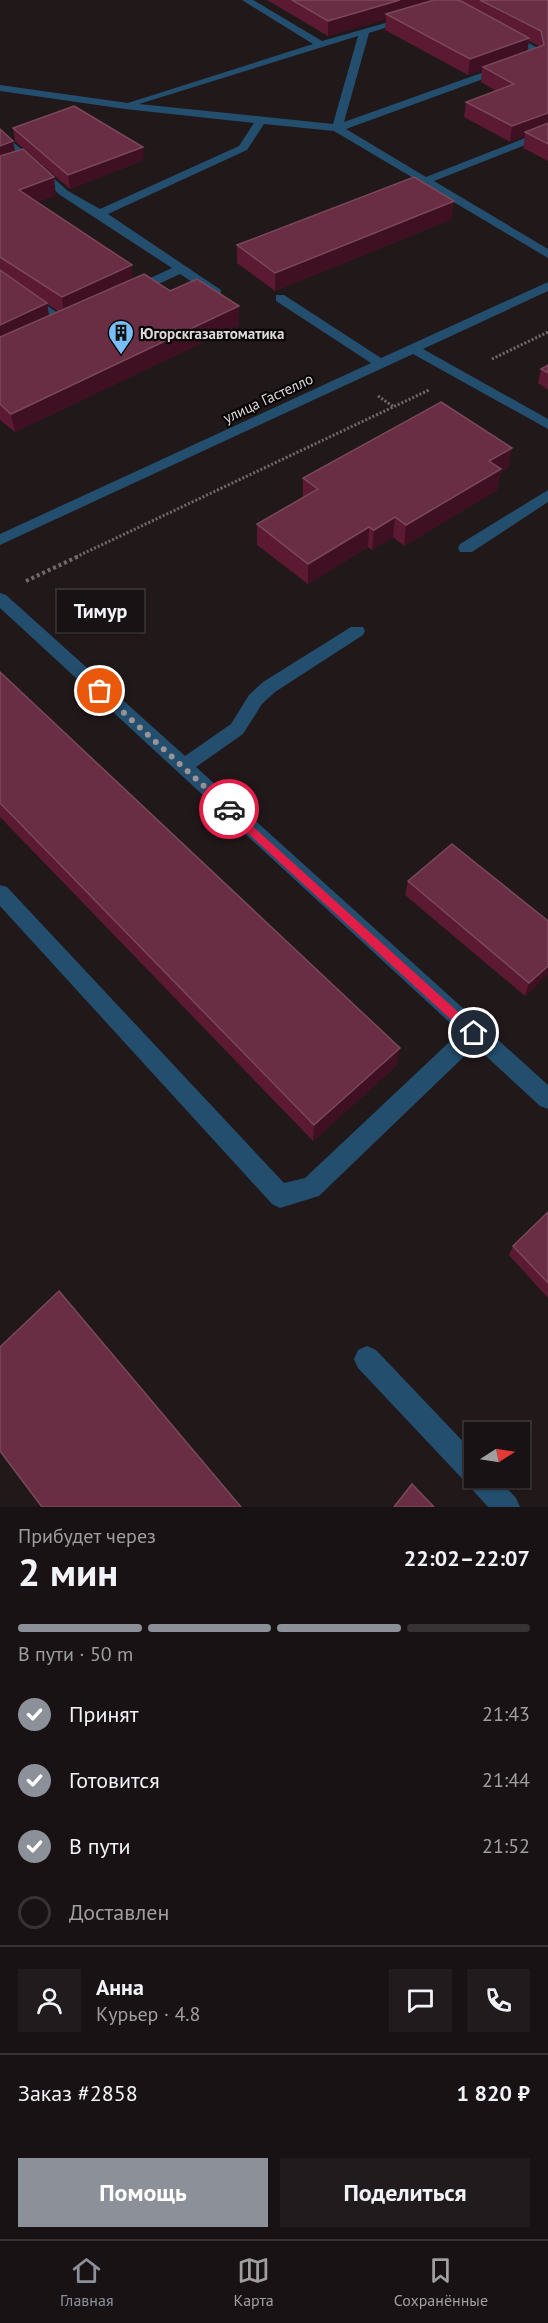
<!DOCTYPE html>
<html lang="ru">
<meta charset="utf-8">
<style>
:root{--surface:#191214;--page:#221b1d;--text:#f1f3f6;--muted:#9f9ea0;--line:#373234;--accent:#8c9099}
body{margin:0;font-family:"PT Sans",sans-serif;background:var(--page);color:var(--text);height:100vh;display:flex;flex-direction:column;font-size:22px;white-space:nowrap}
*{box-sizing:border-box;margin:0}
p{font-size:20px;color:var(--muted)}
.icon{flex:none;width:33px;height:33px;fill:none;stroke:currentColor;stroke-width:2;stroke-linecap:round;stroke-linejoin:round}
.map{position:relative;height:1507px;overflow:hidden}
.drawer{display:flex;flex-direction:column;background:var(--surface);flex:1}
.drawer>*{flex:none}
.needle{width:39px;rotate:78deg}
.buttons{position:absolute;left:464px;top:1422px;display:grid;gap:12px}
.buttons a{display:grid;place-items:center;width:66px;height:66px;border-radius:0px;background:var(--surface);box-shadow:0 2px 4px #0004,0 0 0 2px var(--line);font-size:30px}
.pin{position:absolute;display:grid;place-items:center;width:51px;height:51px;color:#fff;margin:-26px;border:3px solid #fff;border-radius:50%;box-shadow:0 2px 6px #0007}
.courier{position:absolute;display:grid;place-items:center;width:60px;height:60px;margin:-30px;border:4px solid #e11d48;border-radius:50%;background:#fff;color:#222;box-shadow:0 2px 8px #0007}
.bubble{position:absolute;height:42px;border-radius:0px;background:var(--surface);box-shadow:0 2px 4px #0004,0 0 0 2px var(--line);font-size:20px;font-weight:700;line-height:42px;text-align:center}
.headline em{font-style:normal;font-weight:700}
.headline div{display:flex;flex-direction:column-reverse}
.headline{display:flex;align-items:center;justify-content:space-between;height:102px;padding:0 18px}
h1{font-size:39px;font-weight:700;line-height:45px}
.bar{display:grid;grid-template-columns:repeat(4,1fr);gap:9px 6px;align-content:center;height:72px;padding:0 18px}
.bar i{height:8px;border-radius:4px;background:var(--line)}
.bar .selected{background:var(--accent)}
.bar p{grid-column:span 4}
.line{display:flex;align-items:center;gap:15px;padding:0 18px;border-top:2px solid var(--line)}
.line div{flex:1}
.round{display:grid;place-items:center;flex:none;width:63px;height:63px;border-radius:0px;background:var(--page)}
ol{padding:0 18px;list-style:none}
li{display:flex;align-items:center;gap:18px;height:66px}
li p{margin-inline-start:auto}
li .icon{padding:6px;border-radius:50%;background:var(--accent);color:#fff;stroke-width:4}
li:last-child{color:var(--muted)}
li i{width:33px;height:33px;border:3px solid var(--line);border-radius:50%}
.action{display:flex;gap:12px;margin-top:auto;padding:12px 18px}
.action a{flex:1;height:69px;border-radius:0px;background:var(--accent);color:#fff;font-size:24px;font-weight:700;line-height:69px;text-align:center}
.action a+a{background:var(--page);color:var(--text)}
.menu{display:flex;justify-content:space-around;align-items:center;height:84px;border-top:2px solid var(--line);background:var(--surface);font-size:16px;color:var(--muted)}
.menu a{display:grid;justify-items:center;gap:3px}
.menu .selected{color:var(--accent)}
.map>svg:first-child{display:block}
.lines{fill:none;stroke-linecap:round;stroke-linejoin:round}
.path-far1{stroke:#716a6b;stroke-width:3;stroke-dasharray:2 2;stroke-linecap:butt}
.path{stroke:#716a6b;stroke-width:4;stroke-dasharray:3 3;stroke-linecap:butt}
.minor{fill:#234e6e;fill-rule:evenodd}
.wall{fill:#5b1932;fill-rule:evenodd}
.shaded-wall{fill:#3e1021}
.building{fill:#692e43;stroke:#7b485b;stroke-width:1.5}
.route{fill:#e11d48}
.done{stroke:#9b9496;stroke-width:6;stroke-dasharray:0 10.8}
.labels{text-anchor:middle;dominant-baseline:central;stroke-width:4.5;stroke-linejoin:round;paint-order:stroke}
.far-poi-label{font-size:15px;font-weight:bold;fill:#ddd7d8;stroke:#080506;text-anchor:start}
.far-street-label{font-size:15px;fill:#ddd7d8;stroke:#080506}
</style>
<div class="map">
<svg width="548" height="1507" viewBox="0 0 548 1507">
<rect width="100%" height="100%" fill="#21181a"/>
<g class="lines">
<!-- path-far1 -->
<g class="path-far1">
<path d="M 492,359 L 548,332"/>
<path d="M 378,396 L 394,407"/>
<path d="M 76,557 L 429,390"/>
</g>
<!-- path -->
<path class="path" d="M 26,581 L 79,556"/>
<!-- minor -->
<g class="minor">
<path d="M 242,0 L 253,0 L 322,41 L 410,16 L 410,20 L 369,33 L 344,122 L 532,55 L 504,37 L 504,33 L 510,33 L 538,48 L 541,58 L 346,129 L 426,177 L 548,129 L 548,136 L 434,181 L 548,249 L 548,258 L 334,131 L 264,124 L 247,150 L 108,214 L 221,290 L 221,296 L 213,296 L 180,274 L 137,294 L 129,294 L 129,288 L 172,268 L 60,195 L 33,171 L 33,167 L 41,167 L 68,191 L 100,209 L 239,146 L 254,123 L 125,109 L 0,91 L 0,85 L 128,103 L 313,44 ZM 358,36 L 333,124 L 139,104 Z"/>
<path d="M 0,131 L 32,158 L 32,162 L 0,173 L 0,166 L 20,159 L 0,140 Z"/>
<path d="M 0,273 L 68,320 L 68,326 L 58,326 L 0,283 Z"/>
<path d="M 548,282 L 548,291 L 423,349 L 548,419 L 548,429 L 413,354 L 0,545 L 0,534 L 371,363 L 276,301 L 276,295 L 284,295 L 381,358 Z"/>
<path d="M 548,490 L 548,502 L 472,552 L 460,552 L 458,548 L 460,544 Z"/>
<path d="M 0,593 L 6,595 L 185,756 L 231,724 L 249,695 L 263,682 L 351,627 L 363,627 L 365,631 L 363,635 L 275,692 L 262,704 L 243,734 L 196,767 L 548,1085 L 548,1109 L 540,1106 L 475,1046 L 319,1196 L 280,1208 L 272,1204 L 0,906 L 0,885 L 7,887 L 284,1183 L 305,1178 L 460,1032 L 0,608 Z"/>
<path d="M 367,1346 L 376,1350 L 474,1453 L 474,1478 L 497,1478 L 516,1498 L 520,1507 L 488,1507 L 470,1487 L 358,1368 L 354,1359 L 358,1350 Z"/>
</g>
</g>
<!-- wall -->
<g class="wall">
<path d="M 267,0 L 428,0 L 428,2 L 434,0 L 548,0 L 548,161 L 523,148 L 525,136 L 510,142 L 464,117 L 466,102 L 496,91 L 481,82 L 482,70 L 468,75 L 385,30 L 386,19 L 328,36 ZM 529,41 L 539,46 L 539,47 L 527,51 Z"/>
<path d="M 13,128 L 144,160 L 70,189 L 15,141 Z"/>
<path d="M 0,129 L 13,141 L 15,152 L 56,195 L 37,202 L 133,279 L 170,291 L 239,325 L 15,432 L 0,420 ZM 47,304 L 58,311 L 49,316 Z"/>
<path d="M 452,219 L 275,291 L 237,263 L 237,245 Z"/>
<path d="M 548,365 L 548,390 L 538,383 L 541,369 Z"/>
<path d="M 512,448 L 508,468 L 500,473 L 497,490 L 404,546 L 393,537 L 372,550 L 368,547 L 308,584 L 257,545 L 257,524 L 303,498 L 303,478 Z"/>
<path d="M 0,672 L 397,1065 L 313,1141 L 0,817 Z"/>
<path d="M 408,881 L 548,921 L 548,974 L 525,996 L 405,895 Z"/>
<path d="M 548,1212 L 548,1298 L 509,1255 L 513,1246 Z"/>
</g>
<!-- shaded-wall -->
<g class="shaded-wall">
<path d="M 400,0 L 428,0 L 427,6 L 386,14 L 386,19 L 328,36 L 328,21 Z"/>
<path d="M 529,38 L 527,55 L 483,67 L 482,70 L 468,75 L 470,59 Z"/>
<path d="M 548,113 L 548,128 L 525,132 L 525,136 L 510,142 L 512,126 Z"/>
<path d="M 13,141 L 16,158 L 0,164 L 0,146 Z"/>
<path d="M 143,147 L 144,160 L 70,189 L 68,175 Z"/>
<path d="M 54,177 L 56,195 L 22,208 L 19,190 Z"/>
<path d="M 454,201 L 452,219 L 275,291 L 275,273 Z"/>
<path d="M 132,265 L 133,283 L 64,315 L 62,297 Z"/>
<path d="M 47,303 L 50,322 L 0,345 L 0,325 Z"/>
<path d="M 239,306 L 239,325 L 15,432 L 11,414 Z"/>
<path d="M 512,448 L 508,468 L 500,473 L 497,490 L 404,546 L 406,525 L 489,461 Z"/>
<path d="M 395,517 L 393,537 L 372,550 L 374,530 Z"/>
<path d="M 369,527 L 368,547 L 308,584 L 308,564 Z"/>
<path d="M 548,966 L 548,974 L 525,996 L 529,983 Z"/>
<path d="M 400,1048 L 397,1065 L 313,1141 L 314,1125 Z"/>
</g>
<!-- building -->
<g class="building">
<path d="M 292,0 L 400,0 L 328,21 Z"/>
<path d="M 434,0 L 455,0 L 461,1 L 529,38 L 470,59 L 386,14 Z"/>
<path d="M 480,0 L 548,0 L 548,113 L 512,126 L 466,102 L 514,84 L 483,67 L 544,45 L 541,31 Z"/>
<path d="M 74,106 L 143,147 L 68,175 L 13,128 Z"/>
<path d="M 548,123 L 548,144 L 525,132 Z"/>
<path d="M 0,129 L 13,141 L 0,146 Z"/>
<path d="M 23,149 L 54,177 L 19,190 L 132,265 L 62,297 L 0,257 L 0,156 Z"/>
<path d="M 414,177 L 454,201 L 275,273 L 237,245 Z"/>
<path d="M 0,270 L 47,303 L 0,325 Z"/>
<path d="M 144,274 L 170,291 L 197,279 L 239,306 L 11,414 L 0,404 L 0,337 Z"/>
<path d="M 548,365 L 548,373 L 541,369 Z"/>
<path d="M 441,402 L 512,448 L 489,461 L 501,469 L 406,525 L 395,517 L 374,530 L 369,527 L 308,564 L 257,524 L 318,489 L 303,478 Z"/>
<path d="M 0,672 L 400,1048 L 314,1125 L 0,803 Z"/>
<path d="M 452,844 L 548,921 L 548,966 L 529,983 L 408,881 Z"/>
<path d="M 548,1212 L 548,1283 L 513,1246 Z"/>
<path d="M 59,1291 L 241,1507 L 42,1507 L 0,1451 L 0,1347 Z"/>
<path d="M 412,1484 L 434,1507 L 394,1507 Z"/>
</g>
<!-- route -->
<path class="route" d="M 229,805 L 478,1030 L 478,1037 L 470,1037 L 225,812 L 225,807 Z"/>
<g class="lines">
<!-- done -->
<path class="done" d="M 100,691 L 229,809"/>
</g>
<!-- icons -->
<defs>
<symbol id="building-pin" viewBox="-11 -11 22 30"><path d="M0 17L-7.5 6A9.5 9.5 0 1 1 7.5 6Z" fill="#78bff7" stroke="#080506"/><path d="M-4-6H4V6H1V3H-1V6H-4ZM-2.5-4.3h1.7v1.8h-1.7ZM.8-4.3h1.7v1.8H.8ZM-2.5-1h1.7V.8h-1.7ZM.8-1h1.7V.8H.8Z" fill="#111"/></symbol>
</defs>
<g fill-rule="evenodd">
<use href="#building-pin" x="106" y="318" width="30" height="40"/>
</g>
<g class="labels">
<!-- far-poi labels -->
<g class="far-poi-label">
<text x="140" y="333">Югорскгазавтоматика</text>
</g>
<!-- far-street labels -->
<g class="far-street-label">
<text transform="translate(268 398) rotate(-25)">улица Гастелло</text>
</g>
</g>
</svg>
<div class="buttons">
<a><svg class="needle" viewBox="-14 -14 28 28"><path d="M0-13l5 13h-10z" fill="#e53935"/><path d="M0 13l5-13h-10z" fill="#9f9ea0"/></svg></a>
</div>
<div class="pin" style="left:100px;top:691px;background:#ea580c"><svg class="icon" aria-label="bag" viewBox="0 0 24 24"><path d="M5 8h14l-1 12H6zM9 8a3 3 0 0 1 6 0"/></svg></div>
<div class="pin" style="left:474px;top:1033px;background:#1f2937"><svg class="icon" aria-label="home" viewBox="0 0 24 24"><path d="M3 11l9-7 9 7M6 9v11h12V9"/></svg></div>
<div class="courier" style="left:229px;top:809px"><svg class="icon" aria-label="car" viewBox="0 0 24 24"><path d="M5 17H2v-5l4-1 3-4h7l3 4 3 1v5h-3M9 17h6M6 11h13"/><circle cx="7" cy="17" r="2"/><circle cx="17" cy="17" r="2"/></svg></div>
<div class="bubble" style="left:57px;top:590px;width:87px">Тимур</div>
</div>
<section class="drawer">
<div class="headline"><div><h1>2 мин</h1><p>Прибудет через</p></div><em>22:02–22:07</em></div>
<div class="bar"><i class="selected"></i><i class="selected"></i><i class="selected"></i><i></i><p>В пути · 50 m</p></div>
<ol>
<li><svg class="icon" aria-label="check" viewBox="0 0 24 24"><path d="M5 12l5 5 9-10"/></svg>Принят<p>21:43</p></li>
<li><svg class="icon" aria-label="check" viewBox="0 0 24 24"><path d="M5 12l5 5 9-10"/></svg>Готовится<p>21:44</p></li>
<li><svg class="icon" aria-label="check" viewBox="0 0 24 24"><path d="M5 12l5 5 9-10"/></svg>В пути<p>21:52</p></li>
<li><i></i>Доставлен</li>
</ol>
<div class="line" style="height:108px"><a class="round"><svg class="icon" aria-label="person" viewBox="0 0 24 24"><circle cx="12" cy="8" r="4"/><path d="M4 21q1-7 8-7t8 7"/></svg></a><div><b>Анна</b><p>Курьер · 4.8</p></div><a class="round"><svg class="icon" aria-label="chat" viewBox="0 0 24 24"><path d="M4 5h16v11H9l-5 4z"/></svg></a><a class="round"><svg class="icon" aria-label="phone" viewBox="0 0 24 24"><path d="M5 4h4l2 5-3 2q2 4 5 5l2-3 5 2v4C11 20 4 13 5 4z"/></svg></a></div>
<div class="line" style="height:78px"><div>Заказ #2858</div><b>1 820 ₽</b></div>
<div class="action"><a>Помощь</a><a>Поделиться</a></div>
</section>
<nav class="menu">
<a class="selected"><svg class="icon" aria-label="home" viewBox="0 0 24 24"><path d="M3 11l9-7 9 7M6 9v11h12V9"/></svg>Главная</a>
<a><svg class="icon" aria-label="map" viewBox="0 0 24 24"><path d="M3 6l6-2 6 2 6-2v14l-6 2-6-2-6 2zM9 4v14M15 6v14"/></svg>Карта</a>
<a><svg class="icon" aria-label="saved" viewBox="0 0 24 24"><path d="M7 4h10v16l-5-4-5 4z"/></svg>Сохранённые</a>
</nav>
